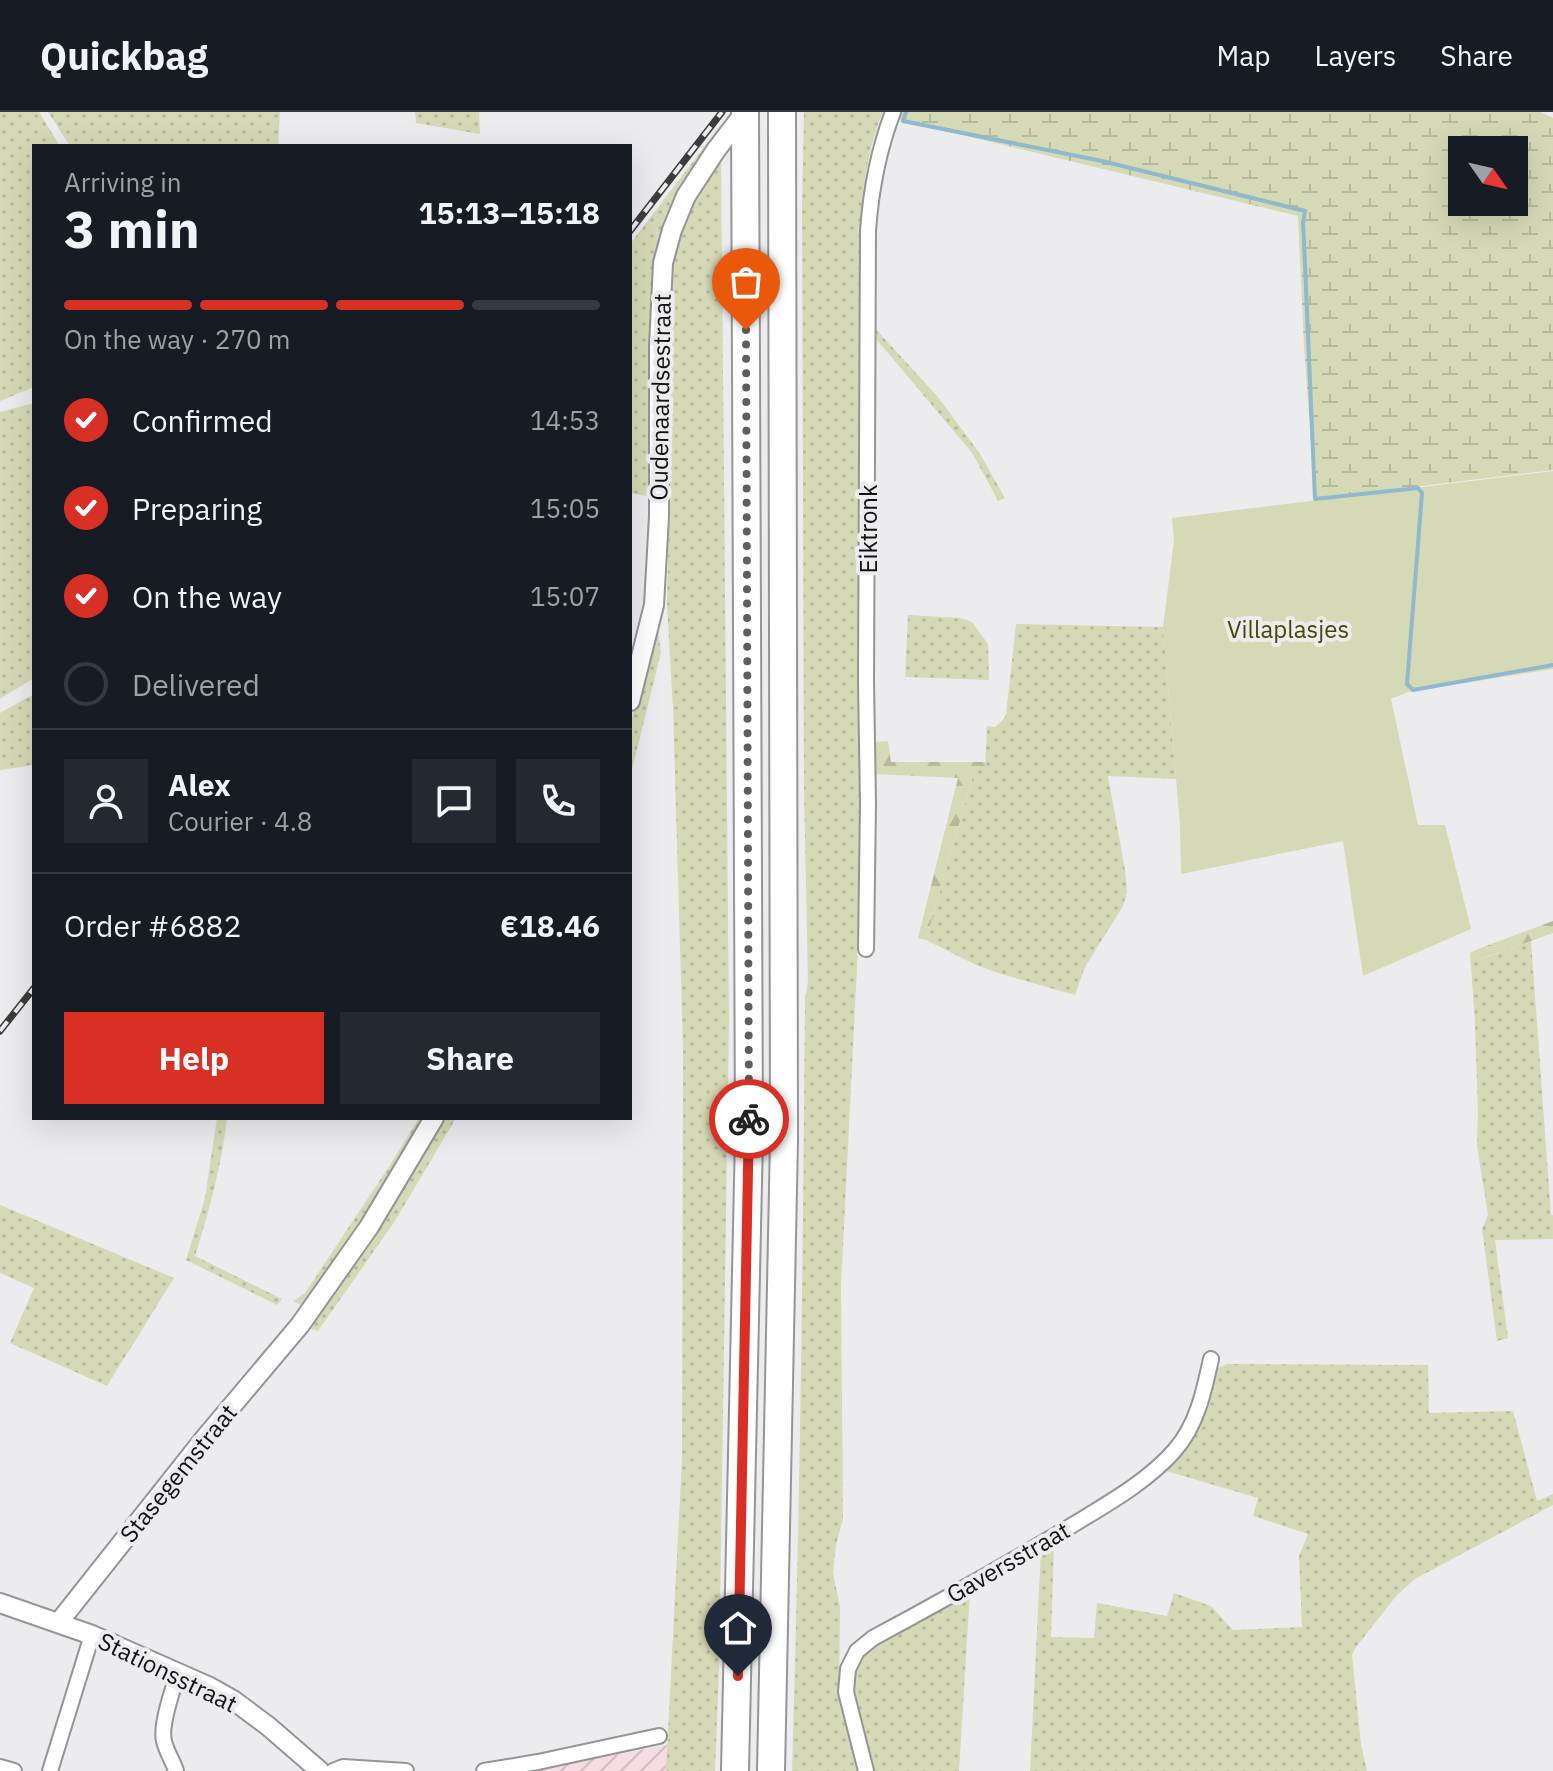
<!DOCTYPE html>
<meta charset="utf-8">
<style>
:root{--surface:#171b24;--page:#242831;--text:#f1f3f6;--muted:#9ea1a6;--line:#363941;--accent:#d93025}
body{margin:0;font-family:"IBM Plex Sans",sans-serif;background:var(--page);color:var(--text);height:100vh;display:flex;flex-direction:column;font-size:30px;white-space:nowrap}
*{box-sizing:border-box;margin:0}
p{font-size:26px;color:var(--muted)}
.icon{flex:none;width:44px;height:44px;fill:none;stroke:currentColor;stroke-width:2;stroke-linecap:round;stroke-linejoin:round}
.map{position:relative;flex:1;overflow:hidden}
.details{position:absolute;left:32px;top:32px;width:600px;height:976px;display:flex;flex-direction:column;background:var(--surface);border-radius:0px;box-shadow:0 8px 32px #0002}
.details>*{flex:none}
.needle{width:52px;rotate:124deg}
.fabs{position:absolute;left:1448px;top:24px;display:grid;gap:16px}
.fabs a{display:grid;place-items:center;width:80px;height:80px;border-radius:0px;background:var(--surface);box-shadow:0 8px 32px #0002;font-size:40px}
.pin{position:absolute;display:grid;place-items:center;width:68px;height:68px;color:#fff;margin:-82px -34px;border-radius:50% 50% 50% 0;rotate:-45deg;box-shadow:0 0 8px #0007}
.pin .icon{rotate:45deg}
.courier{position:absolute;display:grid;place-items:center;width:80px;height:80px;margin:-40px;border:6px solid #d93025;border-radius:50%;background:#fff;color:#222;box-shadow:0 2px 10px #0007}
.overview em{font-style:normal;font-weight:800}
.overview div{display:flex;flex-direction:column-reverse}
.overview{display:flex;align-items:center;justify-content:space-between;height:136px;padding:0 32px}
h1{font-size:52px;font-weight:800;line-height:60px}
.bar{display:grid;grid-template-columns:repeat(4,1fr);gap:12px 8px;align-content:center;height:96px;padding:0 32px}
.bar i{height:10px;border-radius:6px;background:var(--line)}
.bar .current{background:var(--accent)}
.bar p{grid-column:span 4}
.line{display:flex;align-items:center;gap:20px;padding:0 32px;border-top:2px solid var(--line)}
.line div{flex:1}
.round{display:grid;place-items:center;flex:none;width:84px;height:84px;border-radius:0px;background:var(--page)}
ol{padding:0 32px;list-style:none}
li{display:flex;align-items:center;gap:24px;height:88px}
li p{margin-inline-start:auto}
li .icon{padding:8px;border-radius:50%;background:var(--accent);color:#fff;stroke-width:4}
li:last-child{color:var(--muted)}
li i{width:44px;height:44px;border:4px solid var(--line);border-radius:50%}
.action{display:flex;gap:16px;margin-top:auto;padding:16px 32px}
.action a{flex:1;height:92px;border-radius:0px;background:var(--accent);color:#fff;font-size:32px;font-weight:800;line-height:92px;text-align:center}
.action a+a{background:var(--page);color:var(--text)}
header{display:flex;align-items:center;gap:48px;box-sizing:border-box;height:112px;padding:0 40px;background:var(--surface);border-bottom:2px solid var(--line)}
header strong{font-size:38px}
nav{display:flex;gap:44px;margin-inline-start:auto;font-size:28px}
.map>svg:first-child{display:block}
.industrial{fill:url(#industrial-furrows)}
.grass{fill:url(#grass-dots)}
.forest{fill:url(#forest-firs)}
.wetland{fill:url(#wetland-marsh);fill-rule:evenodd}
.green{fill:#d5d9b5}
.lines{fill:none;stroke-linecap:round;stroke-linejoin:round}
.stream{stroke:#90b9cd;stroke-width:4}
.minor-casing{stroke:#949596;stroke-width:18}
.tertiary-casing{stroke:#949596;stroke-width:22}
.motorway-casing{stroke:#949596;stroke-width:30}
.minor{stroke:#fff;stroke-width:14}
.tertiary{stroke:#fff;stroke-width:18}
.motorway{stroke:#fff;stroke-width:26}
.rail-casing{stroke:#3c3c3d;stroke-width:7}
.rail{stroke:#ececee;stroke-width:4;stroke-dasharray:12;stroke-linecap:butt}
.done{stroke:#5e5e60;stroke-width:8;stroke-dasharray:0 14.4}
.route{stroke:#d93025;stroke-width:10}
.labels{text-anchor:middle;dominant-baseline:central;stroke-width:8;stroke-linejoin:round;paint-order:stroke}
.street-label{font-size:24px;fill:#121213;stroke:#ececee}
.park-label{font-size:24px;fill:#454805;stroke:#ececee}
</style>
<header>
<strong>Quickbag</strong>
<nav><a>Map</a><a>Layers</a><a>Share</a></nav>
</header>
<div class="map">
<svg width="1553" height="1659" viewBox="0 0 1553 1659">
<defs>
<pattern id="industrial-furrows" width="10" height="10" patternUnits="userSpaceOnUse" patternTransform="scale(2)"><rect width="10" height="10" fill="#f5dbe2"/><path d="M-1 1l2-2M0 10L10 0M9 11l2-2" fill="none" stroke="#d1bbc1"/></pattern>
<pattern id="grass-dots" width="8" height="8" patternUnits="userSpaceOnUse" patternTransform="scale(2)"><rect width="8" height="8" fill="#d5d9b5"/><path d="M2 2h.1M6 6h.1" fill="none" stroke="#b6b99b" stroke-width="1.8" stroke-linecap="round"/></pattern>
<pattern id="forest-firs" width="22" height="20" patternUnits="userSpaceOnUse" patternTransform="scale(2)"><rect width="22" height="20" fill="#d5d9b5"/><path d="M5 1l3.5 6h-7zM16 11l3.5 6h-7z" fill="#b6b99b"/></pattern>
<pattern id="wetland-marsh" width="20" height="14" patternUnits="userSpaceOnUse" patternTransform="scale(2)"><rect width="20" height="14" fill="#d5d9b5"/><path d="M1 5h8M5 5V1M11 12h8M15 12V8" fill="none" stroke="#b6b99b"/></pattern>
</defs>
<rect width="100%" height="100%" fill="#ececee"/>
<!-- industrial -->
<path class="industrial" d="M 668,1633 L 666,1659 L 533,1659 L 534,1658 Z"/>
<!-- grass -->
<g class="grass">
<path d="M 0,0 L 39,0 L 60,34 L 34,34 L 34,275 L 0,289 Z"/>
<path d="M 48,0 L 280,0 L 278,34 L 70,34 Z"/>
<path d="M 415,0 L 479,0 L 480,22 L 416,11 Z"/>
<path d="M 804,0 L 883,0 C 859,55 862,117 860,176 L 859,815 L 841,1174 L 843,1407 L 836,1433 L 833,1461 L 840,1495 L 839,1588 L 845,1592 L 862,1659 L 792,1659 C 800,1402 803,1144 805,887 L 808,869 L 804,678 L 802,93 Z"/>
<path d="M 721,13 L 720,21 L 674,95 L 651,385 L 630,381 L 630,132 Z"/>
<path d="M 721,46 L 729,909 L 719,1558 L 715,1659 L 666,1659 L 682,1347 L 683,936 L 673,597 L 667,492 L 669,386 L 668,179 L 678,123 L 697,81 Z"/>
<path d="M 872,213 L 938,285 L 980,342 L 1005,386 L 998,389 L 973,342 L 872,222 Z"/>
<path d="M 34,291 L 34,566 L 0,587 L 0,300 Z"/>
<path d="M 908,503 L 960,506 L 972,510 L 988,532 L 989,568 L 905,565 Z"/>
<path d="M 657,512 L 661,540 L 659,548 L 630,666 L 630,612 Z"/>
<path d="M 1016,512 L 1163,515 L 1176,667 L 1108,664 L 1125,758 L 1127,780 L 1123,794 L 1085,855 L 1075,883 L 1001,862 L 976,853 L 926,828 L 975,657 L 985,657 L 987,614 L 995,615 L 1002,609 L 1006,603 Z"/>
<path d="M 34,582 L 34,653 L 0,658 L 0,601 Z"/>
<path d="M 1531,829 L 1551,1103 L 1553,1103 L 1553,1127 L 1495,1128 L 1508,1226 L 1497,1229 L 1482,1117 L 1488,1103 L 1477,1034 L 1478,1001 L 1475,910 L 1470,841 L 1478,837 L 1482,847 Z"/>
<path d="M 217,1006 L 227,1006 C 222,1052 209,1100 195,1144 L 282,1187 L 277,1193 L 186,1148 L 205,1086 Z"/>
<path d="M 419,1006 L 428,1006 L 403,1048 L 307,1193 L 301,1193 L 293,1189 L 305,1181 L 388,1056 Z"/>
<path d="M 443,1006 L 456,1006 L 395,1109 L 318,1219 L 311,1217 L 314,1203 Z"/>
<path d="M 0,1093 L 174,1166 L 107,1274 L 10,1231 L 34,1176 L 0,1161 Z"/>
<path d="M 1227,1252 L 1428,1253 L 1429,1301 L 1513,1299 L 1537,1389 L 1553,1382 L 1553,1393 L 1415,1467 L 1397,1483 L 1356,1535 L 1352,1543 L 1361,1632 L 1367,1659 L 1030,1659 L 1041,1438 L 1054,1432 L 1051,1525 L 1094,1526 L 1097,1491 L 1167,1504 L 1174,1481 L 1211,1494 L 1233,1518 L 1302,1515 L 1299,1444 L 1308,1422 L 1253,1404 L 1258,1386 L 1163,1358 L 1209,1281 L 1216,1257 Z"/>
<path d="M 970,1479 L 959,1659 L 872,1659 C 865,1633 857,1608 854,1581 C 853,1576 851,1568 852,1563 C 856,1530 942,1494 970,1479 Z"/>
</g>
<!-- forest -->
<g class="forest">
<path d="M 888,629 L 891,650 L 986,650 L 985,658 L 975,657 L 926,828 L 918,826 L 958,666 L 874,662 L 873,630 Z"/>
<path d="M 1553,809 L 1553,821 L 1481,847 L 1478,837 Z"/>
</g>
<!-- wetland -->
<path class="wetland" d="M 903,0 L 1540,0 L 1553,6 L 1553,358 L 1315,387 L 1304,234 L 1298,104 L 896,7 ZM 1462,38 L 1514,38 L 1514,90 L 1462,90 Z"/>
<!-- green -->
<path class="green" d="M 1553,359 L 1553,557 L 1408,580 L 1391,587 L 1418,713 L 1445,713 L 1471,817 L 1363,864 L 1343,729 L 1181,762 L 1180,713 L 1163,515 L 1174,429 L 1172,406 Z"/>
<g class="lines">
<!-- stream -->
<path class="stream" d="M 906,0 L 903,9 L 1102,49 L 1305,99 L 1303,111 L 1304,129 L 1315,387 L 1418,376 L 1422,381 L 1407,572 L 1413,578 L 1553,553"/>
<defs>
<g id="minor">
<path d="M 866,837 L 868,691 L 866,570 L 868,119 C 871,77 878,39 893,0"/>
<path d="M 0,1655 L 14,1659"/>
<path d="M 50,1659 L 92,1523"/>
<path d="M 176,1659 C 173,1649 166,1639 164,1629 C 160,1614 173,1575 179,1561"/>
<path d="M 333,1659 L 343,1655 L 406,1659"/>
<path d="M 484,1659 L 538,1650 L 659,1624"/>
<path d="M 866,1659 L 846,1580 L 848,1557 L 857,1539 L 873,1526 C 940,1490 1006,1453 1071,1414 C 1107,1392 1147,1370 1175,1338 C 1197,1313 1204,1279 1211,1247"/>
</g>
<g id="tertiary">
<path d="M 630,589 L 654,493 L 659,404 L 659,234 L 663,151 L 672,118 L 686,84 L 716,38 L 745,0"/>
<path d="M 0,1491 L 92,1523 L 210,1575 L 233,1588 L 268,1614 L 320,1659"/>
<path d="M 59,1510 L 204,1327 L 300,1213 L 369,1115 L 434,1006"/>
</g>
<g id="motorway">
<path d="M 735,1659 L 749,1025 L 745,0"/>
<path d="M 771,1659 L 784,1028 L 782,0"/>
</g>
</defs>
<!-- minor casing -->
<use href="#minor" class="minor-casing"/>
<!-- tertiary casing -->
<use href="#tertiary" class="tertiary-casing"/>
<!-- motorway casing -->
<use href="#motorway" class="motorway-casing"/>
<!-- minor -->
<use href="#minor" class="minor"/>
<!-- tertiary -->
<use href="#tertiary" class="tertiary"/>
<!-- motorway -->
<use href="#motorway" class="motorway"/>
<defs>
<g id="rail">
<path d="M 630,119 L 722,0"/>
<path d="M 0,919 L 34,876"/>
</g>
</defs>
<!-- rail casing -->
<use href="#rail" class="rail-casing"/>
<!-- rail -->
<use href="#rail" class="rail"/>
</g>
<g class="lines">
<!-- done -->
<path class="done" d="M 746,218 L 749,1007"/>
<!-- route -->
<path class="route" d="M 738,1564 L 749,1007"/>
</g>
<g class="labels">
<!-- street labels -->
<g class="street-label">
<text transform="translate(660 285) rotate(-89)">Oudenaardsestraat</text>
<text transform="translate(868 417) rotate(-90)">Eiktronk</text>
<text transform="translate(178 1361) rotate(-51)">Stasegemstraat</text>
<text transform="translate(1008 1450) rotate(-30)">Gaversstraat</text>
<text transform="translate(168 1560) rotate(26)">Stationsstraat</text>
</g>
<!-- park labels -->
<g class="park-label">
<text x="1288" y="517">Villaplasjes</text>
</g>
</g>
</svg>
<div class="fabs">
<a><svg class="needle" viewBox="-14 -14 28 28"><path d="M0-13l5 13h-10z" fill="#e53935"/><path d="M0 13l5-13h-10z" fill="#9ea1a6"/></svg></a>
</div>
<div class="pin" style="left:746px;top:218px;background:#ea580c"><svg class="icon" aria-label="bag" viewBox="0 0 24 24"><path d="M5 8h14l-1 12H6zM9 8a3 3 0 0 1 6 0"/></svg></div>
<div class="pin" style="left:738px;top:1564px;background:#1f2937"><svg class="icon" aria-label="home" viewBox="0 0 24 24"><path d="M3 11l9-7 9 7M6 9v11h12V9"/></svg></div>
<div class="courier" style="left:749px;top:1007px"><svg class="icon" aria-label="bike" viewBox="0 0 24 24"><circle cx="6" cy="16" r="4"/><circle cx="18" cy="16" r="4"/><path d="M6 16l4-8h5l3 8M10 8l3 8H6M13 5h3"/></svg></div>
<section class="details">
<div class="overview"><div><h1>3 min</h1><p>Arriving in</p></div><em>15:13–15:18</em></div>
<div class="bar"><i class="current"></i><i class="current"></i><i class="current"></i><i></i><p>On the way · 270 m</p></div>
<ol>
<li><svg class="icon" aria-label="check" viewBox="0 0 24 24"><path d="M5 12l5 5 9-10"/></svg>Confirmed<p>14:53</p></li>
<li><svg class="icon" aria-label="check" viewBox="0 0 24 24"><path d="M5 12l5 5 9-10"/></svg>Preparing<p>15:05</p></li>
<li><svg class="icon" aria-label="check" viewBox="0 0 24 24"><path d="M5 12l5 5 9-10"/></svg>On the way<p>15:07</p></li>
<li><i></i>Delivered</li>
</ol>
<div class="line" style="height:144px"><a class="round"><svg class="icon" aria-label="person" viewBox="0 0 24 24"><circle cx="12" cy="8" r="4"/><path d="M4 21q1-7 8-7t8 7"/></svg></a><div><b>Alex</b><p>Courier · 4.8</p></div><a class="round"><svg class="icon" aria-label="chat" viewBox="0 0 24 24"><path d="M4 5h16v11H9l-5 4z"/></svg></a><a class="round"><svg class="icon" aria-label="phone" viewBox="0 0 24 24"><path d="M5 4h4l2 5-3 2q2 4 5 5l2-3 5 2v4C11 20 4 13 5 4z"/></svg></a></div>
<div class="line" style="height:104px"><div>Order #6882</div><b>€18.46</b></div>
<div class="action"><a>Help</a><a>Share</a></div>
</section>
</div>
